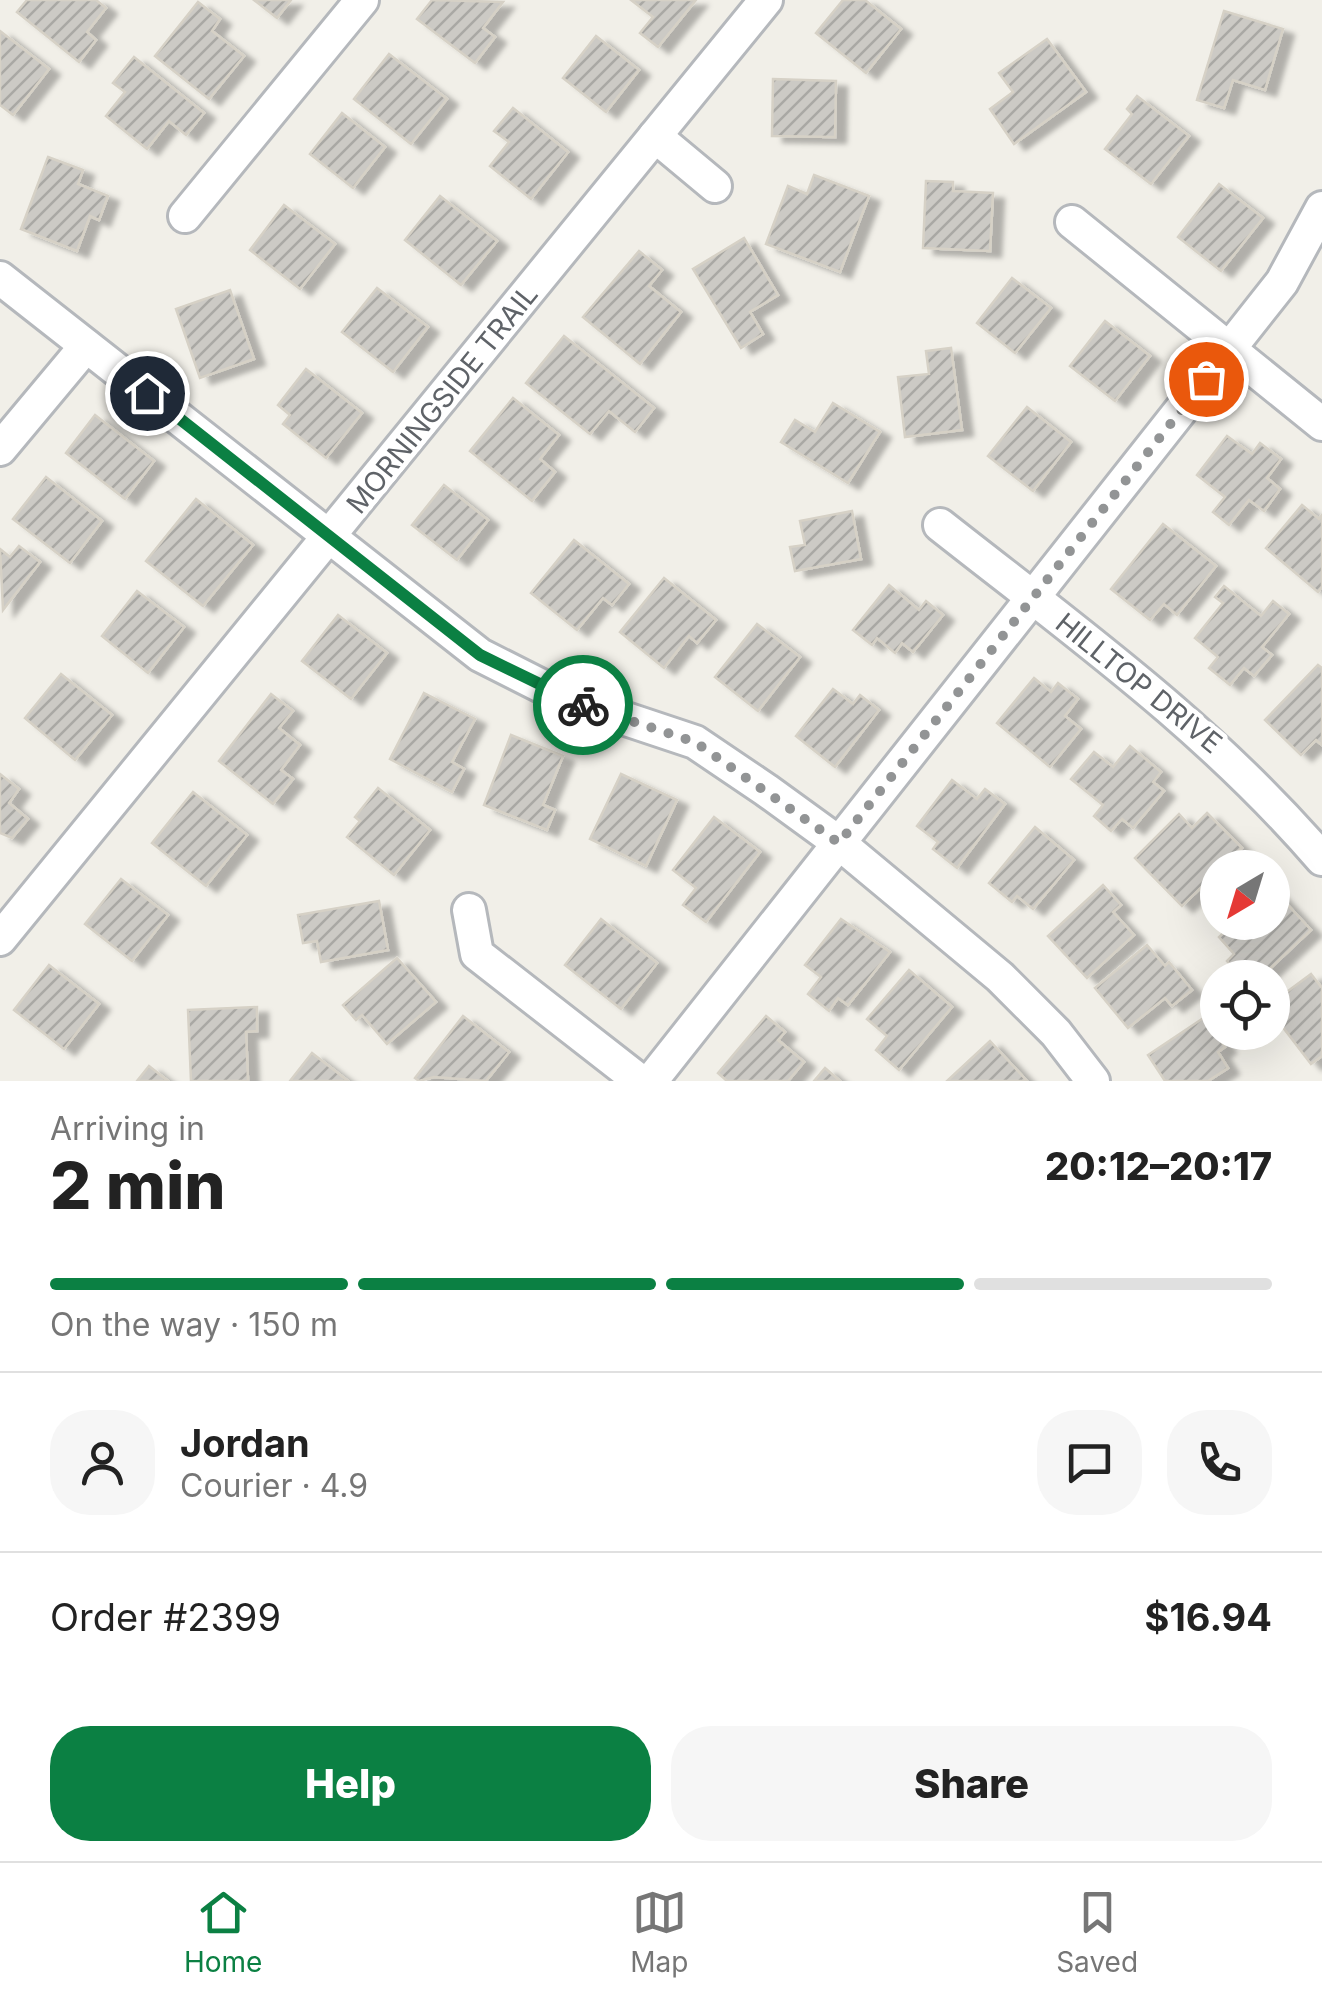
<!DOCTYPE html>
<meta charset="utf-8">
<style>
:root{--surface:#fff;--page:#f6f6f6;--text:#222;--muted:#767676;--line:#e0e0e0;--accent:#0b8043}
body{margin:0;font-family:Inter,sans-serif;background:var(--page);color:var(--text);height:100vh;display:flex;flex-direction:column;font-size:38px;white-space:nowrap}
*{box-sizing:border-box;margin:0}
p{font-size:32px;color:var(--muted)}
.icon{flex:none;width:55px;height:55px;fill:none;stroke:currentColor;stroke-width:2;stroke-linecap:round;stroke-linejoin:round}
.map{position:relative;height:1081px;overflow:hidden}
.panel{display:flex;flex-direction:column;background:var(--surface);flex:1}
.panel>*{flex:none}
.needle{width:65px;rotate:218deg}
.controls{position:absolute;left:1200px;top:850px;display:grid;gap:20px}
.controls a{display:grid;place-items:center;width:90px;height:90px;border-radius:50%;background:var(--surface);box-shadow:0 10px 40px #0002;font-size:50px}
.pin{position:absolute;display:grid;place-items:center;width:85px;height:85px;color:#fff;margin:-42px;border:5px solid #fff;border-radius:50%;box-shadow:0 2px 10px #0007}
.courier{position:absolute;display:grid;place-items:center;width:100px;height:100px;margin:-50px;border:8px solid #0b8043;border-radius:50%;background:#fff;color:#222;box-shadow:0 2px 12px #0007}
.overview em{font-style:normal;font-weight:800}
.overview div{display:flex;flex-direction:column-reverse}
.overview{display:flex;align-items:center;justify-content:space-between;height:170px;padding:0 50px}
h1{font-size:65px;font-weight:800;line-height:75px}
.bar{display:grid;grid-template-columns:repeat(4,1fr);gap:15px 10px;align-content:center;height:120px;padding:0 50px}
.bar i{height:12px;border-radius:8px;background:var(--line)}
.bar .current{background:var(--accent)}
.bar p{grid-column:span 4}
.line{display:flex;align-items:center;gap:25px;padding:0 50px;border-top:2px solid var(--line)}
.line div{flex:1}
.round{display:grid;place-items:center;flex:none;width:105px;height:105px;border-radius:40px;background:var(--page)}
.action{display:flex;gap:20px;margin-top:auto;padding:20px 50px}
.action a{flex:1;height:115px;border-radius:40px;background:var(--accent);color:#fff;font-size:40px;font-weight:800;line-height:115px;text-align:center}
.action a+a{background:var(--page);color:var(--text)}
.tabs{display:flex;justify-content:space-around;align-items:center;height:140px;border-top:2px solid var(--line);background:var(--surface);font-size:28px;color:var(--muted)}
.tabs a{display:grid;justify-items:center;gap:5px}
.tabs .current{color:var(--accent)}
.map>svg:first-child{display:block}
.building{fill:url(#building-hatch);stroke:#d6d1c6;stroke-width:2.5;filter:url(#shadow)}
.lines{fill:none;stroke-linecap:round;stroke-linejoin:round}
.minor-casing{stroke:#b5b8bc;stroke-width:38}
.minor{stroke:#fff;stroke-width:32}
.done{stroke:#929495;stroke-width:10;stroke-dasharray:0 18}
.route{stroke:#0b8043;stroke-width:12}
.labels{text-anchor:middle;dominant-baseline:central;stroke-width:9;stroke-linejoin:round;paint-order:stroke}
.street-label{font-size:28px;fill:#5f6368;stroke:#fff}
</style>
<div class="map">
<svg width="1322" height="1081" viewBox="0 0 1322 1081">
<defs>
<pattern id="building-hatch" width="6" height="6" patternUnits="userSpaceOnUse" patternTransform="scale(2.5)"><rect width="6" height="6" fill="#cccac5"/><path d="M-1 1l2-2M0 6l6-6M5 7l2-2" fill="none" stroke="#a9a8a4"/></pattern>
<filter id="shadow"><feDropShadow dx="11" dy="6" stdDeviation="2.5" flood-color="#0004"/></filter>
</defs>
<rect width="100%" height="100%" fill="#f1efe8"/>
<!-- building -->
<g class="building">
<path d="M 27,0 L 96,0 L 106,8 L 87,32 L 96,40 L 79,62 L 17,12 Z"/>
<path d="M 254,0 L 291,0 L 277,18 Z"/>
<path d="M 432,0 L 503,2 L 483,28 L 495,37 L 475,63 L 417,19 Z"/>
<path d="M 631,0 L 696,0 L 658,47 L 640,33 L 653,17 Z"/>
<path d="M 843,0 L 865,0 L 901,29 L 866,73 L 816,33 Z"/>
<path d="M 198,2 L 220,19 L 212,31 L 244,56 L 209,99 L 155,56 Z"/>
<path d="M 1224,11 L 1283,29 L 1265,90 L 1233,80 L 1224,108 L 1197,100 Z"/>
<path d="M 0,31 L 49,69 L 13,115 L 0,105 Z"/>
<path d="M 596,36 L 639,70 L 606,112 L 563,78 Z"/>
<path d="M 1047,39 L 1086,92 L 1014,144 L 990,109 L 1013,92 L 999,73 Z"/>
<path d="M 389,54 L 447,99 L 411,144 L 354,99 Z"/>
<path d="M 134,57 L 204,113 L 186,135 L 169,121 L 147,149 L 106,116 L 125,92 L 113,83 Z"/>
<path d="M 773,79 L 836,81 L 835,137 L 772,136 Z"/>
<path d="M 1137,96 L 1189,136 L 1151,184 L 1105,149 L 1132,114 L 1127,109 Z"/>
<path d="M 513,108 L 568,152 L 531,199 L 490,166 L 509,142 L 494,131 Z"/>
<path d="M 342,113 L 385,147 L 353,188 L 310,154 Z"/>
<path d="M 48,157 L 83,170 L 78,184 L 108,196 L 99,220 L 90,216 L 77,251 L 21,229 Z"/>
<path d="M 814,175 L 869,196 L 840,272 L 766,244 L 788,186 L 807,194 Z"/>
<path d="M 926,181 L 953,182 L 953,191 L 993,193 L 990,251 L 923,248 Z"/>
<path d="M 1219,184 L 1263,218 L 1221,271 L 1178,237 Z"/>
<path d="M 440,196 L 497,241 L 461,285 L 405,240 Z"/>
<path d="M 284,205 L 335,244 L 300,289 L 250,250 Z"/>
<path d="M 744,238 L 778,295 L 750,312 L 763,334 L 741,348 L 693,269 Z"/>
<path d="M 639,251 L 662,270 L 649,286 L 681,312 L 640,364 L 583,317 Z"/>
<path d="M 1012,278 L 1051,308 L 1015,353 L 977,323 Z"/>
<path d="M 377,288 L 428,327 L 393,372 L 342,332 Z"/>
<path d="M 230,290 L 254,359 L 200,378 L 176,309 Z"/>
<path d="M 1105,321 L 1150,356 L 1115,401 L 1070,366 Z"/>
<path d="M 564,336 L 654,408 L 635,432 L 609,411 L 590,434 L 526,383 Z"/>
<path d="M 951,348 L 962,430 L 905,437 L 898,377 L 929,374 L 926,351 Z"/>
<path d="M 306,369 L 362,413 L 326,458 L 283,424 L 290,415 L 278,405 Z"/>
<path d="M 513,398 L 559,435 L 540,459 L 555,472 L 532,501 L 470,451 Z"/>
<path d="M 833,403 L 880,432 L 848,483 L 781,442 L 795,420 L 815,432 Z"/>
<path d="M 1027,407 L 1071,442 L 1033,491 L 988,456 Z"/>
<path d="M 95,415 L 154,461 L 125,499 L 66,453 Z"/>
<path d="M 1227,436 L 1252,454 L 1260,443 L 1281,459 L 1267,478 L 1280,489 L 1264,511 L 1249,500 L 1229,525 L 1213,512 L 1225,497 L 1197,475 Z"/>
<path d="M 46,477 L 102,521 L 70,563 L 13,519 Z"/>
<path d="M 444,485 L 488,520 L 457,560 L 412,525 Z"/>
<path d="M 196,499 L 253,545 L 203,606 L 146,561 Z"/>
<path d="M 1302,505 L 1319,519 L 1322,515 L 1322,587 L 1318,592 L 1266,548 Z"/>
<path d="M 852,511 L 861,559 L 795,571 L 790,547 L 805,545 L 800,521 Z"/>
<path d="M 1163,524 L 1216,566 L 1177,615 L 1164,604 L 1150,620 L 1111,589 Z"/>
<path d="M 574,540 L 629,584 L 612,605 L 603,598 L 577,630 L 531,593 Z"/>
<path d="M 19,546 L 40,562 L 3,610 L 0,549 L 10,557 Z"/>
<path d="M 664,578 L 716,620 L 697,643 L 689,636 L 664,668 L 620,632 Z"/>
<path d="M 889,585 L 919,610 L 926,601 L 943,615 L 913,652 L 902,643 L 895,653 L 877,638 L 872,645 L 853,630 Z"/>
<path d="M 1224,586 L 1261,616 L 1273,601 L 1289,614 L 1262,647 L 1272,655 L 1254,676 L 1244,668 L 1230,685 L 1209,668 L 1218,657 L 1195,638 L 1223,603 L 1215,597 Z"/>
<path d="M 137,591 L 184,627 L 148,673 L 102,636 Z"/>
<path d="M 338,615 L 387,653 L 351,699 L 302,661 Z"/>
<path d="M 757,624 L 800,657 L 758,711 L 715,677 Z"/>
<path d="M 1318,665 L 1322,668 L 1322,745 L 1316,740 L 1301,755 L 1265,720 Z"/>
<path d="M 61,674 L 112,715 L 75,760 L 25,718 Z"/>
<path d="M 1034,678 L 1051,692 L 1058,683 L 1078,699 L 1065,716 L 1081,729 L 1050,767 L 997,723 Z"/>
<path d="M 833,689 L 853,704 L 860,695 L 879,710 L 835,767 L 796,736 Z"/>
<path d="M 424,693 L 475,719 L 452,762 L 464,769 L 452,792 L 390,759 Z"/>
<path d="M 271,694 L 293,711 L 279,728 L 300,745 L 281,770 L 293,779 L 273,804 L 219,761 Z"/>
<path d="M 511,735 L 563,756 L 543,805 L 555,810 L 547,830 L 484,805 Z"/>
<path d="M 1130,746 L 1161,772 L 1153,782 L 1164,791 L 1133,828 L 1122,819 L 1111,831 L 1094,816 L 1103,805 L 1071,779 L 1094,752 L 1113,767 Z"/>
<path d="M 0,774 L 19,789 L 9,803 L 28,819 L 12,838 L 0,833 Z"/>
<path d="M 621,774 L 677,800 L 646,866 L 590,839 Z"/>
<path d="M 952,780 L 977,799 L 985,789 L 1005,804 L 957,868 L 933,849 L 938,842 L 917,826 Z"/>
<path d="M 378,788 L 430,830 L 394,875 L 347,837 L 360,821 L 355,817 Z"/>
<path d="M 193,792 L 247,835 L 206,886 L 152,843 Z"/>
<path d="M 1207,813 L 1242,848 L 1182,906 L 1135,858 L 1179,814 L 1192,828 Z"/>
<path d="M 714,817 L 760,852 L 706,922 L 683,905 L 696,888 L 673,870 Z"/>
<path d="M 1035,827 L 1074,860 L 1033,909 L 1017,896 L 1012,902 L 989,883 Z"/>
<path d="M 121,879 L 168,915 L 132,961 L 85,924 Z"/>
<path d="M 1103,885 L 1121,905 L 1113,912 L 1134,935 L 1087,978 L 1048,936 Z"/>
<path d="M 1272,888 L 1311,930 L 1260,978 L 1242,978 L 1227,961 L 1234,954 L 1219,937 L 1235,922 L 1272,922 Z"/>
<path d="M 379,901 L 388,950 L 321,962 L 317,941 L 303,943 L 298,915 Z"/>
<path d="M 601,919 L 657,963 L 621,1009 L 565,965 Z"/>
<path d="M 841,919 L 890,952 L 848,1005 L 838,998 L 829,1011 L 808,994 L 821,977 L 805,965 Z"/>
<path d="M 1147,945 L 1165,966 L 1169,962 L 1192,990 L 1172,1006 L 1165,998 L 1128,1028 L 1095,988 Z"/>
<path d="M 397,958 L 436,1002 L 387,1044 L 362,1015 L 356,1020 L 343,1005 Z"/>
<path d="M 49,965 L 99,1004 L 64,1049 L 14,1010 Z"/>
<path d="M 909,970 L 952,1007 L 899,1070 L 876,1050 L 887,1036 L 867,1019 Z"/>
<path d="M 1311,974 L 1322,988 L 1322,1056 L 1311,1064 L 1272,1013 L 1272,1003 Z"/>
<path d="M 257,1007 L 257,1031 L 246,1032 L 248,1081 L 191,1081 L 188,1010 Z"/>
<path d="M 463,1016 L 509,1052 L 486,1081 L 434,1077 L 419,1081 L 415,1078 Z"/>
<path d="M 766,1016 L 785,1032 L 778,1040 L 804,1062 L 788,1081 L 727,1081 L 718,1073 Z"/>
<path d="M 1205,1017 L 1225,1047 L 1218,1052 L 1228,1068 L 1208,1081 L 1165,1081 L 1148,1055 Z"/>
<path d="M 990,1041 L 1027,1081 L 947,1081 Z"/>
<path d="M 312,1053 L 348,1081 L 290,1081 Z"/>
<path d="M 149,1066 L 168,1081 L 137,1081 Z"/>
<path d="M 825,1068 L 840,1081 L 814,1081 Z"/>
</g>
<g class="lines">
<defs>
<g id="minor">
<path d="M 655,136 L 715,186"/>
<path d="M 185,216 L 362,0"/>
<path d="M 1072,222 L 1322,424"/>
<path d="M 0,278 L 480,655 L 569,700 L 695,742 L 766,790 L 839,843 L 1000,977 L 1056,1033 L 1093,1081"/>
<path d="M 0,449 L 86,346"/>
<path d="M 940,525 C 1077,633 1207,726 1322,859"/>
<path d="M 469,910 L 477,954 L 640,1081"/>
<path d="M 0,939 L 766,0"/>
<path d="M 651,1081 L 1282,282 L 1322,208"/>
</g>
</defs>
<!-- minor casing -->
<use href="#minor" class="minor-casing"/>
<!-- minor -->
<use href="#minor" class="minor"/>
</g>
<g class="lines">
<!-- done -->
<path class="done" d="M 583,705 L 695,742 L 839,843 L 1206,379"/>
<!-- route -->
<path class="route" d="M 147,393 L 480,655 L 583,705"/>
</g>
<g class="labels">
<!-- street labels -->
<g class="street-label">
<text transform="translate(442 399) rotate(-51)">MORNINGSIDE TRAIL</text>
<text transform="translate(1139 683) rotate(39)">HILLTOP DRIVE</text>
</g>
</g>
</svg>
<div class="controls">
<a><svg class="needle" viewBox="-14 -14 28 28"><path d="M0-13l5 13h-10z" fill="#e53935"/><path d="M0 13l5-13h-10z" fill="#767676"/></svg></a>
<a><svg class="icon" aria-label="locate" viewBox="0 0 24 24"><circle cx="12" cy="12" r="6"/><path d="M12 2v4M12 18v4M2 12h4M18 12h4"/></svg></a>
</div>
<div class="pin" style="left:1206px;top:379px;background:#ea580c"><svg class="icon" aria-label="bag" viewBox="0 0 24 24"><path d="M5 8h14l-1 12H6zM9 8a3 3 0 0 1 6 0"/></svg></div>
<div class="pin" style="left:147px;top:393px;background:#1f2937"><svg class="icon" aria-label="home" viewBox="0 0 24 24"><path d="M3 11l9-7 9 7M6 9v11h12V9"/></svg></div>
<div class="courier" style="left:583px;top:705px"><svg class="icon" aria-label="bike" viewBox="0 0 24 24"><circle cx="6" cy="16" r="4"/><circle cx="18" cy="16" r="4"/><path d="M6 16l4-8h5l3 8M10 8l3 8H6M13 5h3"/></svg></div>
</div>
<section class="panel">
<div class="overview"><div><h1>2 min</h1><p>Arriving in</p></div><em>20:12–20:17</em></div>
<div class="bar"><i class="current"></i><i class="current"></i><i class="current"></i><i></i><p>On the way · 150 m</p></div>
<div class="line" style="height:180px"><a class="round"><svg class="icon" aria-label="person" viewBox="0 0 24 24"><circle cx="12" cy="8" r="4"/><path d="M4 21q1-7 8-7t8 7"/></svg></a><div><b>Jordan</b><p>Courier · 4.9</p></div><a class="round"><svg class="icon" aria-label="chat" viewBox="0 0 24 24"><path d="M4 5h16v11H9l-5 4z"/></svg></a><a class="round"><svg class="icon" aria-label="phone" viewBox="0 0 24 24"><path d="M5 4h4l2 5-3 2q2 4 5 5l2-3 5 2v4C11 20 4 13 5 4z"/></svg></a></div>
<div class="line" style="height:130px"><div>Order #2399</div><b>$16.94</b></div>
<div class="action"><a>Help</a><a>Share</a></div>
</section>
<nav class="tabs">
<a class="current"><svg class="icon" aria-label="home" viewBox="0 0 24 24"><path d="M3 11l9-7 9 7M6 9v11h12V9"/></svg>Home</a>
<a><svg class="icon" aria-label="map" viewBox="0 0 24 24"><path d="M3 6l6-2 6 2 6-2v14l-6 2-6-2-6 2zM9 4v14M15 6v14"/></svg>Map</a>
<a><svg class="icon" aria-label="saved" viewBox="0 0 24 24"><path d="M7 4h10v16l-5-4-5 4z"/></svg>Saved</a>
</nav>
